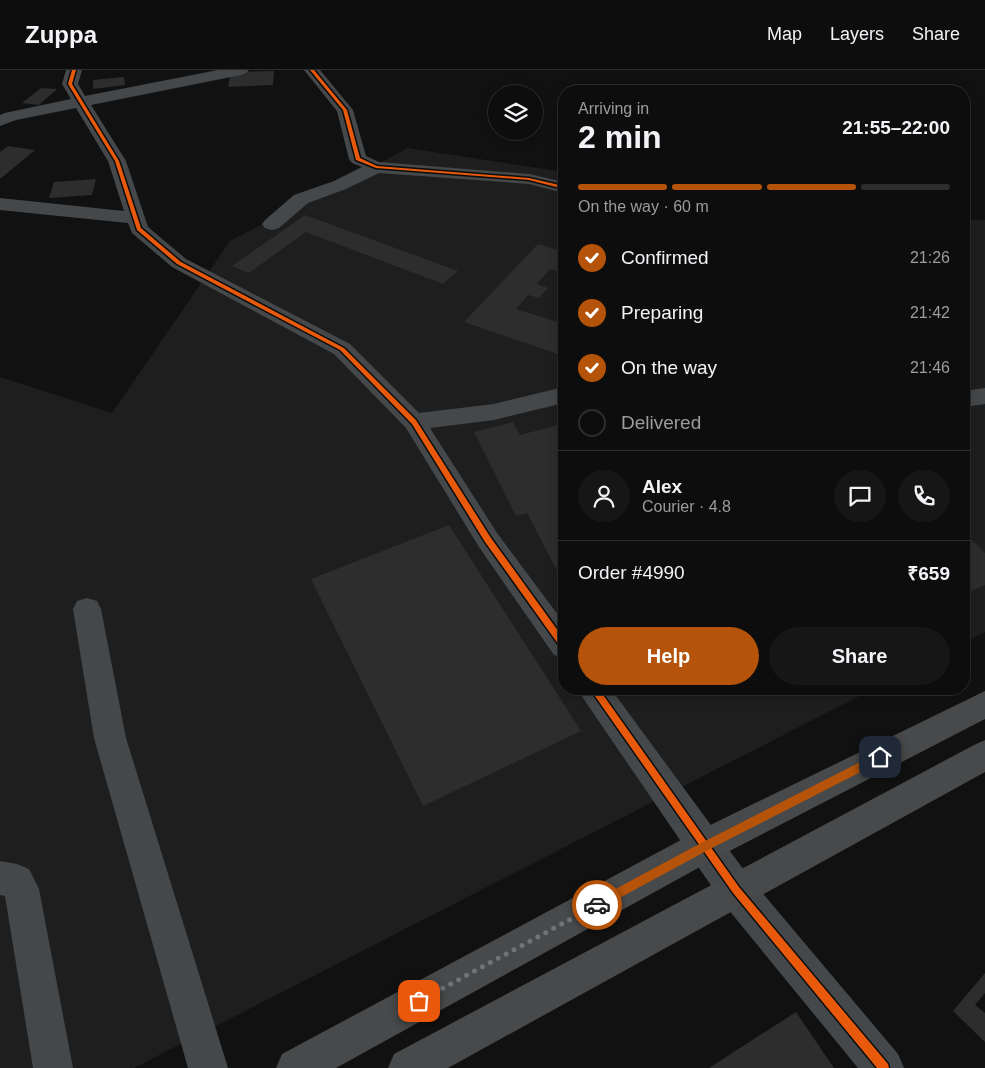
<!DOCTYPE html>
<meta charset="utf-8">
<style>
:root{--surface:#0d0d0d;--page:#161616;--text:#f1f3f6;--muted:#9a9c9d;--line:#2d2d2e;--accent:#b45309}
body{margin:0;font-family:Helvetica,sans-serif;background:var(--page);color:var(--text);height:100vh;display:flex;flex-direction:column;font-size:19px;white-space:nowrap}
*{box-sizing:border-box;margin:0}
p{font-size:16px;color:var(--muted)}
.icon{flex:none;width:28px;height:28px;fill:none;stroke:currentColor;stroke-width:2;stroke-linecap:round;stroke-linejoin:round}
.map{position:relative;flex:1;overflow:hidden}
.panel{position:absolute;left:558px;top:15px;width:412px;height:610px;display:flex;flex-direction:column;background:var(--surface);border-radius:20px;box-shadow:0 2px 12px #0003,0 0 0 1px var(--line)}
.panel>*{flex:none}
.controls{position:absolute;left:488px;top:15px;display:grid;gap:10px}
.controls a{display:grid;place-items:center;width:55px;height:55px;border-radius:50%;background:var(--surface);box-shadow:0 2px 12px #0003,0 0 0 1px var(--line);font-size:25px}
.pin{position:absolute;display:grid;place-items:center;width:42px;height:42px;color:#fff;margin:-21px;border-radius:10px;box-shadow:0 2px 8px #0006}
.courier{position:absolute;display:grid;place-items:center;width:50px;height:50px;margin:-25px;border:4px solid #b45309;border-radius:50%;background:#fff;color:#222;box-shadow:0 1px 6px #0007}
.summary em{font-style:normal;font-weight:600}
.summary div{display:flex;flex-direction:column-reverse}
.summary{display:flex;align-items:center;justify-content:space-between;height:85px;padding:0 20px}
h1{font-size:32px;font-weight:600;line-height:38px}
.bar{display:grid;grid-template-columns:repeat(4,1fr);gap:8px 5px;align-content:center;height:60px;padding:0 20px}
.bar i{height:6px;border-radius:4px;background:var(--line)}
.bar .active{background:var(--accent)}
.bar p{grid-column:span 4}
.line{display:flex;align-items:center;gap:12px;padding:0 20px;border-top:1px solid var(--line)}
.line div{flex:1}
.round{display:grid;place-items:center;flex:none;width:52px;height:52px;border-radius:26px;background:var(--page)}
ol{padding:0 20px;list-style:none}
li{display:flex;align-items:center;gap:15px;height:55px}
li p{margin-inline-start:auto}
li .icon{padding:5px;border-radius:50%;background:var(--accent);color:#fff;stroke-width:4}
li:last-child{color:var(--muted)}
li i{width:28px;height:28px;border:2px solid var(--line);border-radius:50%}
.action{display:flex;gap:10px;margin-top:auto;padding:10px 20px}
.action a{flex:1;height:58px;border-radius:30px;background:var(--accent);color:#fff;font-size:20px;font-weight:600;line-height:58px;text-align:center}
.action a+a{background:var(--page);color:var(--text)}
header{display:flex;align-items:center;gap:30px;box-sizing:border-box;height:70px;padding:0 25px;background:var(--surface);border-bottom:1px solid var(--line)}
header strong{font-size:24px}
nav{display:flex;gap:28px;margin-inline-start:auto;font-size:18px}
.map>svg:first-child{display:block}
.built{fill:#1e1e1f}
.building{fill:#2d2d2e}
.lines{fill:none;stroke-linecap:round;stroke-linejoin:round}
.minor{fill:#45484a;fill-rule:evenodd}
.highway{fill:#48494a;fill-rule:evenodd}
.cycleway-casing{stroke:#0b0c0c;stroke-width:3}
.cycleway{fill:#e8590c;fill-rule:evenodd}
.route{fill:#b45309}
.done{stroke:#707479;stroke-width:5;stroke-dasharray:0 9}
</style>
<header>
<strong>Zuppa</strong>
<nav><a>Map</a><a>Layers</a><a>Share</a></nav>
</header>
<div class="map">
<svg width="985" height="998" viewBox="0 0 985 998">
<rect width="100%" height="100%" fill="#111"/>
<!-- built -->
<g class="built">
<path d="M 408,78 L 564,102 L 564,619 L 873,619 L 134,998 L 0,998 L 0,307 L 112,343 L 230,171 Z"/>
<path d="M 964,149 L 985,150 L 985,562 L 964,572 Z"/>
</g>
<!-- building -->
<g class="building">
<path d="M 274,1 L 273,15 L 228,17 L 231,2 Z"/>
<path d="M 124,7 L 125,15 L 93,19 L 93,10 Z"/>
<path d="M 41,18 L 57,19 L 39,35 L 22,33 Z"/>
<path d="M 8,76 L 35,80 L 0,109 L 0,82 Z"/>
<path d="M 96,109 L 92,125 L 49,128 L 54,112 Z"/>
<path d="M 305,145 L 458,201 L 443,214 L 306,162 L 249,203 L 232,196 Z"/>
<path d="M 538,174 L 564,182 L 564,203 L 550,199 L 537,214 L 548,218 L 539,228 L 528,225 L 516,239 L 564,254 L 564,286 L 464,252 Z"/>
<path d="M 513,352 L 520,365 L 558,355 L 564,365 L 564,514 L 527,443 L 516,446 L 474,362 Z"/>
<path d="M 449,455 L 581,661 L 423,736 L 311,509 Z"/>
<path d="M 964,462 L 985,483 L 985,515 L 964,524 Z"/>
<path d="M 985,903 L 985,923 L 975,935 L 985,943 L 985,972 L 953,941 Z"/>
<path d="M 796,942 L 834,998 L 709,998 Z"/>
</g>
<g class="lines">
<!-- minor -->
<g class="minor">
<path d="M 66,0 L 82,0 L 78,14 L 85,26 L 218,0 L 249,0 L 246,3 L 241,5 L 91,35 L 126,91 L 148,157 L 186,189 L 350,274 L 419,343 L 494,334 L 564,317 L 564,333 L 494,350 L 430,358 L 497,463 L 564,553 L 564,588 L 554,585 L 479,477 L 406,358 L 334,284 L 172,197 L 132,163 L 128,153 L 0,140 L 0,128 L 124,141 L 108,91 L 76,38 L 16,50 L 0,56 L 0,45 L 5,43 L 71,29 L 62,14 Z"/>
<path d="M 304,0 L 320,0 L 353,40 L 366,86 L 379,92 L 529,104 L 564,112 L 564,123 L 529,114 L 379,103 L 346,119 L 308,133 L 279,158 L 272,160 L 265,158 L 262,154 L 265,150 L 294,125 L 334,111 L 362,97 L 352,93 L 349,89 L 337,41 Z"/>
<path d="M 985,318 L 985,334 L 964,337 L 964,321 Z"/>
<path d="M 87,528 L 97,531 L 101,539 L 126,668 L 228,998 L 188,998 L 94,668 L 73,539 L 77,531 Z"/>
<path d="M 579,619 L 611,619 L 749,807 L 898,984 L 904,998 L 858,998 L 723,833 L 583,628 Z"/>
<path d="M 0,791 L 17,794 L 29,799 L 39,819 L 73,998 L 33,998 L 5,826 L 0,825 Z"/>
</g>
<!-- highway -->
<g class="highway">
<path d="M 985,621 L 985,649 L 718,787 L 336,998 L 276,998 L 282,984 L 694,763 Z"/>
<path d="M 985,670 L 985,702 L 448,998 L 388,998 L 394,984 L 974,675 Z"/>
</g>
<defs>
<g id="cycleway">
<path d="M 72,0 L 76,0 L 72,14 L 119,91 L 141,158 L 181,192 L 344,278 L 416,350 L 491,468 L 564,569 L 564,579 L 561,578 L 485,472 L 412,354 L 340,280 L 177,194 L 137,160 L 115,91 L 68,14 Z"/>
<path d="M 310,0 L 314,0 L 347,40 L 360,88 L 377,96 L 529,108 L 564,116 L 564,119 L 529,110 L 376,98 L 356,90 L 343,40 Z"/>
<path d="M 590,619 L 599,619 L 739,817 L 888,994 L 889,998 L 877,998 L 733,823 Z"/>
</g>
</defs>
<!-- cycleway casing -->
<use href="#cycleway" class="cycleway-casing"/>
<!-- cycleway -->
<use href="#cycleway" class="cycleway"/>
</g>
<!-- route -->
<path class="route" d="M 880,682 L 884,684 L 884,690 L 710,779 L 601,838 L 597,840 L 593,838 L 592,835 L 593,831 L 703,772 Z"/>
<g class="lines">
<!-- done -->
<path class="done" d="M 419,931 L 597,835"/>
</g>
</svg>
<div class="controls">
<a><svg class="icon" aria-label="layers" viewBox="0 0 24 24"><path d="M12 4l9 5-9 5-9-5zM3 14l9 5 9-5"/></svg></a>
</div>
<div class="pin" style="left:419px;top:931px;background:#ea580c"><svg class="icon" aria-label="bag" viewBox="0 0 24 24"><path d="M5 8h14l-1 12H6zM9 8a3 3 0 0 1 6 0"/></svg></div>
<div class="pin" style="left:880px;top:687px;background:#1f2937"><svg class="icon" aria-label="home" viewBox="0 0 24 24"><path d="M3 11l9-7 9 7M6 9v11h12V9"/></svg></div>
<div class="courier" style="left:597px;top:835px"><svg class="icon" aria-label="car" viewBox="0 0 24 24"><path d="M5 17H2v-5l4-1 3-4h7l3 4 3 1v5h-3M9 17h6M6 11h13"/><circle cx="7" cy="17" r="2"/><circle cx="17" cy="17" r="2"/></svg></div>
<section class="panel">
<div class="summary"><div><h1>2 min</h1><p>Arriving in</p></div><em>21:55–22:00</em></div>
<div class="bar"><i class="active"></i><i class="active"></i><i class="active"></i><i></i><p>On the way · 60 m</p></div>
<ol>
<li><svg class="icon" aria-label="check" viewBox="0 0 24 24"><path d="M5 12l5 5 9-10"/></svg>Confirmed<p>21:26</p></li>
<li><svg class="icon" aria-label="check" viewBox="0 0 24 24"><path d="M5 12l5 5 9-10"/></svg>Preparing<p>21:42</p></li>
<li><svg class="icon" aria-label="check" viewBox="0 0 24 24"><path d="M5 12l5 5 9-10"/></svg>On the way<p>21:46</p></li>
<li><i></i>Delivered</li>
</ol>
<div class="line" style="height:90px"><a class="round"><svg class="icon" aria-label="person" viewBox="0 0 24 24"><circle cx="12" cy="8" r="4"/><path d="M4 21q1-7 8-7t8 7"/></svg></a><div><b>Alex</b><p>Courier · 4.8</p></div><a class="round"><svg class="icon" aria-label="chat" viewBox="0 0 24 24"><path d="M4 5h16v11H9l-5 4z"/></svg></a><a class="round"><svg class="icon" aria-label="phone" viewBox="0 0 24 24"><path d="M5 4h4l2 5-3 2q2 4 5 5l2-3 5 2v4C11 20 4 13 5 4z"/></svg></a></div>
<div class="line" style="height:65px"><div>Order #4990</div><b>₹659</b></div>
<div class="action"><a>Help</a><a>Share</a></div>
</section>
</div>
